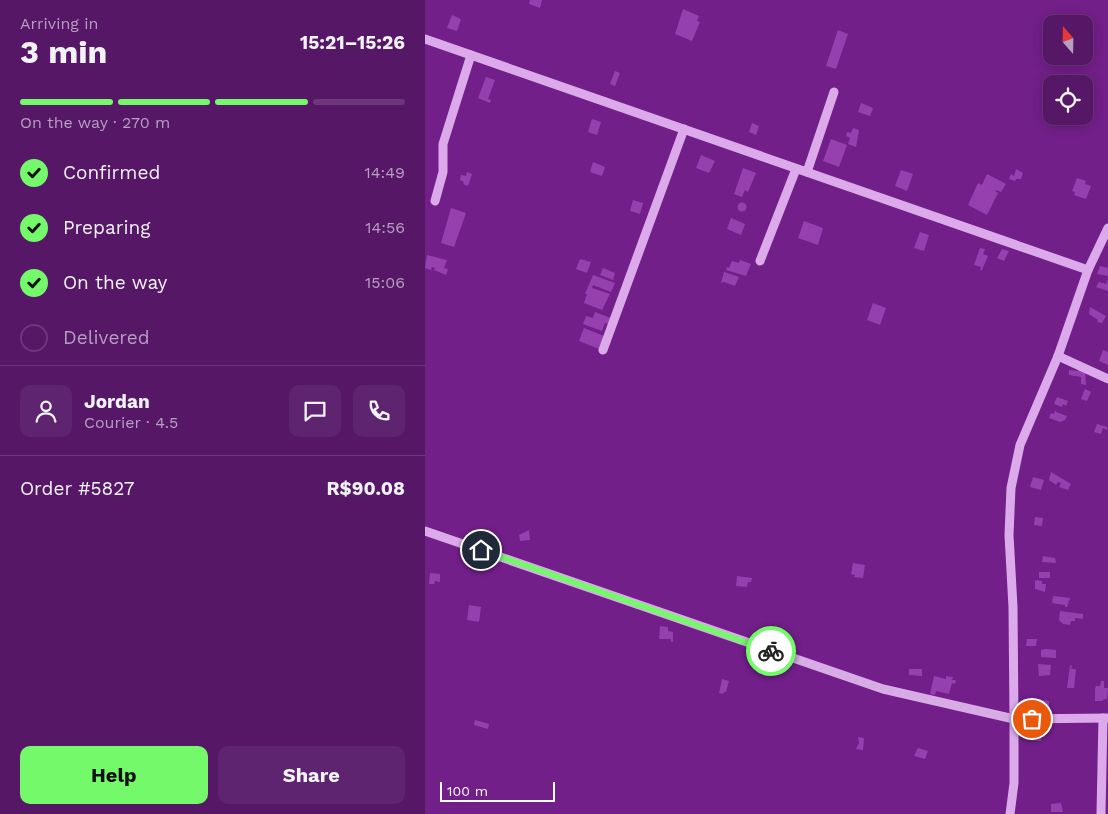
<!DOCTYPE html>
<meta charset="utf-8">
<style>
:root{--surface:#561767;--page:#5f2470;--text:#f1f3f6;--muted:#b69fc0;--line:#6c367b;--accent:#74f96a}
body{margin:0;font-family:"Work Sans",sans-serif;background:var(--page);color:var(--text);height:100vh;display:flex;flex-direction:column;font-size:19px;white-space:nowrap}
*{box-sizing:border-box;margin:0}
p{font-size:16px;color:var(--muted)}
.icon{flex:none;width:28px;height:28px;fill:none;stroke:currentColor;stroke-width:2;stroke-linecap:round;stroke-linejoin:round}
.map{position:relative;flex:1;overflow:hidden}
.sheet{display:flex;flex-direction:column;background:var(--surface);width:425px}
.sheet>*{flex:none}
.needle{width:32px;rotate:340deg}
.controls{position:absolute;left:618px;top:15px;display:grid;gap:10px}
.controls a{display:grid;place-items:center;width:50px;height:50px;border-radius:10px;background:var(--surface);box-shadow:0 2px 12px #0003,0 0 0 1px var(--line);font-size:25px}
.scale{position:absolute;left:15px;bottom:12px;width:115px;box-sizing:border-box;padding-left:5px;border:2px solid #fff;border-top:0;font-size:14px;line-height:18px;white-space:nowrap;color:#fff;-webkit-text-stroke:4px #721f89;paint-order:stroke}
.pin{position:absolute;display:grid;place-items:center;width:42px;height:42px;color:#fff;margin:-21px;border:2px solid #fff;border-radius:50%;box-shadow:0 1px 5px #0007}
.courier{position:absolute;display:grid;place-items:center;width:50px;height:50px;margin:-25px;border:4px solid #74f96a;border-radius:50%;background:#fff;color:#222;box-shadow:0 1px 6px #0007}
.summary em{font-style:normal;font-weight:700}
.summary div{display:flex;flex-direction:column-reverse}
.summary{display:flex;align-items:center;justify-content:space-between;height:85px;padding:0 20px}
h1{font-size:32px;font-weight:700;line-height:38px}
.bar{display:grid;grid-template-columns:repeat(4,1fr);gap:8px 5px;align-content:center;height:60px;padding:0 20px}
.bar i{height:6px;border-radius:4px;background:var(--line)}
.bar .selected{background:var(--accent)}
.bar p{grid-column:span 4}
.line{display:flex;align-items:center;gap:12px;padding:0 20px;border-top:1px solid var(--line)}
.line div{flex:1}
.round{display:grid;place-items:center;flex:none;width:52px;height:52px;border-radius:10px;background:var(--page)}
ol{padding:0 20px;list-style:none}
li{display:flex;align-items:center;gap:15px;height:55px}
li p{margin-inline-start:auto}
li .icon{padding:5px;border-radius:50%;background:var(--accent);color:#111;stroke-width:4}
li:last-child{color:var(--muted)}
li i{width:28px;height:28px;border:2px solid var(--line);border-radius:50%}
.primary-button{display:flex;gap:10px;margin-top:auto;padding:10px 20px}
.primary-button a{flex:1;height:58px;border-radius:10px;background:var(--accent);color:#111;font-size:20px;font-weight:700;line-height:58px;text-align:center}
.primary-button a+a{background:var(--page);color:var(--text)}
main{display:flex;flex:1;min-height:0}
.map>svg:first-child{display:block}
.building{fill:#9540ae}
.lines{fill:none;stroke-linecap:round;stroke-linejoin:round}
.minor{stroke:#dcaaeb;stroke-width:9}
.done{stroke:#ceb1d6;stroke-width:5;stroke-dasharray:0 9}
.route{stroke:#74f96a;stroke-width:6}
</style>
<main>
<section class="sheet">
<div class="summary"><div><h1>3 min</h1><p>Arriving in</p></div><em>15:21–15:26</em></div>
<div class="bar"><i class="selected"></i><i class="selected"></i><i class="selected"></i><i></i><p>On the way · 270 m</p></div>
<ol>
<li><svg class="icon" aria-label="check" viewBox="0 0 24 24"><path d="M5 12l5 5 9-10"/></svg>Confirmed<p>14:49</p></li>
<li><svg class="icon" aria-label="check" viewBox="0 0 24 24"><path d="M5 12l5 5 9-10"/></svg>Preparing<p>14:56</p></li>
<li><svg class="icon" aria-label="check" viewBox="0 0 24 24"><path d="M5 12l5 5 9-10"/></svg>On the way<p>15:06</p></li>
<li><i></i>Delivered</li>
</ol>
<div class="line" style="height:90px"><a class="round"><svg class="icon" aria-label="person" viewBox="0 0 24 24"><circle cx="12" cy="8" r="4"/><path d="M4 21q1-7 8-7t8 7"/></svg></a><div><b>Jordan</b><p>Courier · 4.5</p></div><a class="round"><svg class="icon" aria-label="chat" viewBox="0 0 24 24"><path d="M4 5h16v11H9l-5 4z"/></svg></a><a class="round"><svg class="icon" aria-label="phone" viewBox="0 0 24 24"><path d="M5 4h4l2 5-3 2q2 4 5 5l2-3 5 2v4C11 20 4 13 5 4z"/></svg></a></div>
<div class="line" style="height:65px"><div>Order #5827</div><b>R$90.08</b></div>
<div class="primary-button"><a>Help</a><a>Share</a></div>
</section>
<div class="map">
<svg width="683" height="814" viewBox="0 0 683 814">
<rect width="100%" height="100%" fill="#721f89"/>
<!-- building -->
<g class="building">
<path d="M 105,0 L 117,0 L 115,8 L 104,4 Z"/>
<path d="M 258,9 L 274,16 L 272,21 L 275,22 L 267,41 L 250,34 Z"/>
<path d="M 27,15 L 36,19 L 32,31 L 22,28 Z"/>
<path d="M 413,30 L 423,34 L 411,69 L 401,66 Z"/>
<path d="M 190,71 L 195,73 L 190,86 L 185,84 Z"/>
<path d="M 61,77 L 70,80 L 63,99 L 66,100 L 65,103 L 53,98 Z"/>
<path d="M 436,103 L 446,107 L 448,109 L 445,116 L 433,112 Z"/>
<path d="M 167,119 L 176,122 L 172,135 L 163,132 Z"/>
<path d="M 327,123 L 334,126 L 331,135 L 324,132 Z"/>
<path d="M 428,128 L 434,130 L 431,147 L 423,144 L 425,138 L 421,136 L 422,132 L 426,133 Z"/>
<path d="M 406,139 L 422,145 L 414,167 L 398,161 Z"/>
<path d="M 276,155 L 290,161 L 284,173 L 271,168 Z"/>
<path d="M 168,162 L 180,167 L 177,176 L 165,172 Z"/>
<path d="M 318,168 L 331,173 L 323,192 L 320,190 L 317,197 L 309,194 Z"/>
<path d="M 591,169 L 598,173 L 596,179 L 591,179 L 590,181 L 584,179 L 586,174 L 589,176 Z"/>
<path d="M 476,170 L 488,174 L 482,191 L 470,186 Z"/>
<path d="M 42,172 L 47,174 L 43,186 L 38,184 L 39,182 L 35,180 L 36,175 L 41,176 Z"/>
<path d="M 562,174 L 581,184 L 576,192 L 571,190 L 570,191 L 573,193 L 562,215 L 543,205 L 553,183 L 557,185 Z"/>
<path d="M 652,178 L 661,181 L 660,184 L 666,186 L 661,199 L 649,195 L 650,192 L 647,191 Z"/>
<path d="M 208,200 L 218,203 L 215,214 L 205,211 Z"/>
<circle cx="317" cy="207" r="4.5"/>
<path d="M 26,208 L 41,213 L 29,247 L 16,243 Z"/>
<path d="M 306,218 L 320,224 L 316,235 L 302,229 Z"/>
<path d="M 379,221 L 398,228 L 393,245 L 373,238 Z"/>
<path d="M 495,232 L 504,235 L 499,251 L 489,248 Z"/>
<path d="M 555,248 L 560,249 L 558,254 L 563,256 L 557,270 L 555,270 L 556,267 L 549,265 Z"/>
<path d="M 577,249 L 584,251 L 579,261 L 572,258 Z"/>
<path d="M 2,255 L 22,260 L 19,268 L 23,269 L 21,275 L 9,270 L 10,268 L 7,267 L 6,270 L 0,268 Z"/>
<path d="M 155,259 L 166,262 L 162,273 L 151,269 Z"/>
<path d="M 315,260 L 326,264 L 321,276 L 301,270 L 302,267 L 304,268 L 307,261 L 314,263 Z"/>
<path d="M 675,266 L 683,268 L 683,276 L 672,274 Z"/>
<path d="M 178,268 L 190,273 L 188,280 L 175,275 Z"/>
<path d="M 299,272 L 314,277 L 310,286 L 299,282 L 296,283 Z"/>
<path d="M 168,275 L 190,283 L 186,292 L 168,285 L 167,288 L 185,294 L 177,310 L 159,303 L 162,294 L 160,294 Z"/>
<path d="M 683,279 L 683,291 L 671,287 L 674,282 L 681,284 Z"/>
<path d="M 448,303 L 461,308 L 455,325 L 442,320 Z"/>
<path d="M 665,307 L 681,316 L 677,323 L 672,322 L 673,320 L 664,314 Z"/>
<path d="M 170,312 L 188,319 L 185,325 L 180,323 L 177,331 L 158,324 L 161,316 L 168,318 Z"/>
<path d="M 159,328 L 179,336 L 174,349 L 154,341 Z"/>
<path d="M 678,350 L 683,352 L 683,365 L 674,361 Z"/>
<path d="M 653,369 L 660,371 L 661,385 L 656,384 L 656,377 L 644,375 L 644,370 L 653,371 Z"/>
<path d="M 660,389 L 666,392 L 662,401 L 656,399 Z"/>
<path d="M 632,397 L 643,401 L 641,406 L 638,404 L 637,407 L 629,404 Z"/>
<path d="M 630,410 L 631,412 L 642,416 L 640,420 L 635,422 L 624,418 L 626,413 L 629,414 Z"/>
<path d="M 672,424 L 682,427 L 682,430 L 678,428 L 676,434 L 669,432 Z"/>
<path d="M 626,472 L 646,484 L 643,490 L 634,487 L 636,483 L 633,482 L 631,485 L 624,480 Z"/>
<path d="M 608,477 L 619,480 L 616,490 L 605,487 Z"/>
<path d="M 610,517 L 618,518 L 617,526 L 609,525 Z"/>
<path d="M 104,530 L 105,540 L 95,541 L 94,535 Z"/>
<path d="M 618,556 L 630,558 L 631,563 L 617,562 Z"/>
<path d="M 428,563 L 440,565 L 438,578 L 429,577 L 430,575 L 426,574 Z"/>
<rect x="614" y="572" width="11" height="6"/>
<path d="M 5,573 L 15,574 L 15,582 L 10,581 L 9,584 L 4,584 Z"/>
<path d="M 312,576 L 327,578 L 326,582 L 323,582 L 322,587 L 311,586 Z"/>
<path d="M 610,580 L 617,581 L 617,584 L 621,584 L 620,592 L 610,589 Z"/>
<path d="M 628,596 L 645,598 L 642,607 L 640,607 L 640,605 L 627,603 Z"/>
<path d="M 44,605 L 56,607 L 54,622 L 42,620 Z"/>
<path d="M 635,611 L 658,614 L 658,619 L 650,618 L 650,621 L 646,621 L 645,625 L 638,624 L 634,620 Z"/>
<path d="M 235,626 L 243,627 L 243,631 L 248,632 L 248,642 L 246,642 L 246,639 L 234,639 Z"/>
<path d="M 602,639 L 612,639 L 611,646 L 601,646 Z"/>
<path d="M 621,649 L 631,650 L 631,658 L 616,657 L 616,650 Z"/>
<path d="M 613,664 L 626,665 L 625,675 L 614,676 Z"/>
<path d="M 645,665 L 647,666 L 646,669 L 651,669 L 649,688 L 642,688 Z"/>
<path d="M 484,669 L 497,669 L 497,676 L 484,675 Z"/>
<path d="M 509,676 L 521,679 L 521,676 L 528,677 L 527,680 L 531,680 L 530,684 L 527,683 L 524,694 L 511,691 L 510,695 L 505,694 Z"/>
<path d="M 297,679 L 304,681 L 301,692 L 299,692 L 298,694 L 294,693 Z"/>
<path d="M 676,681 L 679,681 L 679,688 L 683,688 L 682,699 L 680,699 L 677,701 L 670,701 L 670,689 L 671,686 L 675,686 Z"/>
<path d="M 606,698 L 624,701 L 624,708 L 609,706 L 602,711 L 603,703 L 606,703 Z"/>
<path d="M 50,720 L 64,724 L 63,729 L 49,725 Z"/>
<path d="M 608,729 L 620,730 L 620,737 L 617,737 L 616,741 L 601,740 L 602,731 L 608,731 Z"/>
<path d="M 433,737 L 439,738 L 438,750 L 431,749 L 434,743 Z"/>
<path d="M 493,748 L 503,751 L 500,759 L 489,756 Z"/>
<path d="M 636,803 L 638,812 L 626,812 L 626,804 Z"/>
</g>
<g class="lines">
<!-- minor -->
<g class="minor">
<path d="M 0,39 L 663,270"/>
<path d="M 382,172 L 409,92"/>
<path d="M 10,201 L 18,172 L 18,144 L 46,55"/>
<path d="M 335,261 L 371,169"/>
<path d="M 178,350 L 259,129"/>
<path d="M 633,356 L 683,379"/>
<path d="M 0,531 L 458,689 L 589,719 L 683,718"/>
<path d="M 585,814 L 589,783 L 589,719 L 588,607 L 584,535 L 586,488 L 595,445 L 633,356 L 663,270 L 683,228"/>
<path d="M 676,814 L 678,718"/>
</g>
</g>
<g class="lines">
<!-- done -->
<path class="done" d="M 346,651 L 458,689 L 589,719 L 607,719"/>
<!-- route -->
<path class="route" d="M 56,550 L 346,651"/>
</g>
</svg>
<div class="controls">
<a><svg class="needle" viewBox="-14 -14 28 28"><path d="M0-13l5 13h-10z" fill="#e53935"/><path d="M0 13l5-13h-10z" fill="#b69fc0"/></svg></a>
<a><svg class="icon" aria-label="locate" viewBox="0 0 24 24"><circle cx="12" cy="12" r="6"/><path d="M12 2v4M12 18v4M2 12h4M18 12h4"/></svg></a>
</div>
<div class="scale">100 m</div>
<div class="pin" style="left:607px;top:719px;background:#ea580c"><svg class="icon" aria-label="bag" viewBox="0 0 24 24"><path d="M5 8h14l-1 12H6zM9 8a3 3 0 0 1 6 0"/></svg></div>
<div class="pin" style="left:56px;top:550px;background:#1f2937"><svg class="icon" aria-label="home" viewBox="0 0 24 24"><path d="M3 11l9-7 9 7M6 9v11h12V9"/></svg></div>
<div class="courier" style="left:346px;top:651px"><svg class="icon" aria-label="bike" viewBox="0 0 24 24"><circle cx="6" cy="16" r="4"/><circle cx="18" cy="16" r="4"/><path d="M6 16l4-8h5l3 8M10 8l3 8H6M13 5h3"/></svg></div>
</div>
</main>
